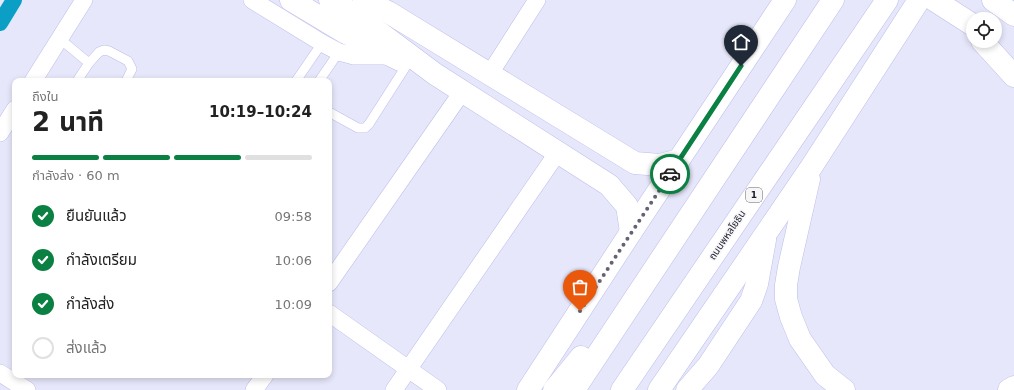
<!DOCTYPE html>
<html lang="th">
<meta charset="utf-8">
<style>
:root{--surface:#fff;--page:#f2f2f2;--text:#222;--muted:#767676;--line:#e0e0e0;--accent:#0b8043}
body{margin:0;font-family:"DejaVu Sans","Noto Sans Thai",sans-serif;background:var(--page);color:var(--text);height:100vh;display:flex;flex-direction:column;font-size:15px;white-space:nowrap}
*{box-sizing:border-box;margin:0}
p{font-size:13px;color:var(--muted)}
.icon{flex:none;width:22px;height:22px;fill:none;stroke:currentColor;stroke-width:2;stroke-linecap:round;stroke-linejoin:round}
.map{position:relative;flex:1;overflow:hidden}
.details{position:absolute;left:12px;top:78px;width:320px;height:300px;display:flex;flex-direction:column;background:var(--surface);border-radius:8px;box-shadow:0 2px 6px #0003}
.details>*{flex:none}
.tools{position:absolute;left:966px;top:12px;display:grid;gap:8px}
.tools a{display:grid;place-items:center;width:36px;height:36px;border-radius:50%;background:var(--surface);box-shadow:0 2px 6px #0003;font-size:20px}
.pin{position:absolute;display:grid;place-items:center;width:34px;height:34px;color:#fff;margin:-41px -17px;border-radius:50% 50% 50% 0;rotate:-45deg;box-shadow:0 0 4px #0007}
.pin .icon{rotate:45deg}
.courier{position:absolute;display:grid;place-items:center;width:40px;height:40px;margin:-20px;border:3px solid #0b8043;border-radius:50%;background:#fff;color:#222;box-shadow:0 1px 5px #0007}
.headline em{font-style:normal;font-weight:700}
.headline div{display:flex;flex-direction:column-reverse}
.headline{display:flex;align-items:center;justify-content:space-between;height:68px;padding:0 20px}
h1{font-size:26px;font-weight:700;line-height:30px}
.bar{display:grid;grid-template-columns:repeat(4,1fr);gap:6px 4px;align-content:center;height:48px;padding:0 20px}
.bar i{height:5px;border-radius:3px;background:var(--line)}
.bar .on{background:var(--accent)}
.bar p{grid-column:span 4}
ol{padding:0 20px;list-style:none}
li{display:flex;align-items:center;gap:12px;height:44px}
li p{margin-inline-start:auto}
li .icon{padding:4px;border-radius:50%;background:var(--accent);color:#fff;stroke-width:4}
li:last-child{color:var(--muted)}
li i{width:22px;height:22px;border:2px solid var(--line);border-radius:50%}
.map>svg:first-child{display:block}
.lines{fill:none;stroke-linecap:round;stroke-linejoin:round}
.canal{stroke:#0c9fc6;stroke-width:16}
.service-casing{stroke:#bcbdeb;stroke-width:10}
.minor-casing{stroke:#bcbdeb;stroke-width:18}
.secondary-casing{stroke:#bcbdeb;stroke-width:23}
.trunk-casing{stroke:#bcbdeb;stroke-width:23}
.service{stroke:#fff;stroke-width:9}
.minor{stroke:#fff;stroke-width:17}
.secondary{stroke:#fff;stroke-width:22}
.trunk{stroke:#fff;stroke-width:22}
.done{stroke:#636375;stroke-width:4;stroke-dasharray:0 7.2}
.route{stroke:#0b8043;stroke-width:5}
.labels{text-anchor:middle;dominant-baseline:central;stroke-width:3;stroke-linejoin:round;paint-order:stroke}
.shield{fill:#f6f6f6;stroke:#5d5d69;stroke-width:1}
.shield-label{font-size:9px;font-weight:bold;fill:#1c1c2d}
.street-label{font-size:10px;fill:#1c1c2d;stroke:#f6f6f6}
</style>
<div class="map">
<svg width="1014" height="390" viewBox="0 0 1014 390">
<rect width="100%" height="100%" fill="#e7e7fb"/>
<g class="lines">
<!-- canal -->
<path class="canal" d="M 0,23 L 14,0"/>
<defs>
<g id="service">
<path d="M 60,39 L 89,63 L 99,52 L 104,50 L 109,51 L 128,61 L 132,69 L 126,81"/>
<path d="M 77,81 L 89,63"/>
<path d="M 296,81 L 322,43"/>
<path d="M 319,81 L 339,52"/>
<path d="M 329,112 L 358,128 L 365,128 L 369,124 L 408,63"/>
</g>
<g id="minor">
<path d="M 252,0 L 322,43 L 339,52 L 354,56 L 391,56"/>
<path d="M 489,75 L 537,0"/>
<path d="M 33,81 L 84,0"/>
<path d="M 0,133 L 15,109"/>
<path d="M 329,283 L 462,92"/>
<path d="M 329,313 L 438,390"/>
<path d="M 0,373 L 27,390"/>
<path d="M 254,390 L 265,375"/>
<path d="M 394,390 L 558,152"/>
</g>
<g id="secondary">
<path d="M 291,0 L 346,33 L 400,60"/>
<path d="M 330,0 L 356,15 L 435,74 L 609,185 L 627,206 L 631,232"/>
<path d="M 364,0 L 388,12 L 635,163 L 660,165 L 679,160"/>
<path d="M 934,0 L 973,25"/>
<path d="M 993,0 L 1014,15"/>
<path d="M 982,41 L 1014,76"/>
<path d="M 809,179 L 789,267 L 786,285 L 786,299 L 791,317 L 800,339 L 825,375 L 844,390"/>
<path d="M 528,390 L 631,232 L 785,0"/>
<path d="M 659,390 L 812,166 L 919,0"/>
<path d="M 687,390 L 708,366 L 751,301 L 757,284 L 765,240"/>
<path d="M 1009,390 L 1014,387"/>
</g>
<g id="trunk">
<path d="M 554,390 L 581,357"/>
<path d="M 574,390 L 833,0"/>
<path d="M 622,390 L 887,0"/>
</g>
</defs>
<!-- service casing -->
<use href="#service" class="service-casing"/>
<!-- minor casing -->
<use href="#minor" class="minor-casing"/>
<!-- secondary casing -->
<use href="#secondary" class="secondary-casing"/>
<!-- trunk casing -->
<use href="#trunk" class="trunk-casing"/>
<!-- service -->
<use href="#service" class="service"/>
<!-- minor -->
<use href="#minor" class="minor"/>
<!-- secondary -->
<use href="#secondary" class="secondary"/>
<!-- trunk -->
<use href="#trunk" class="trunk"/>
</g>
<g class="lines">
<!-- done -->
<path class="done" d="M 580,311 L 670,174"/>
<!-- route -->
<path class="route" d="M 670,174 L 741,66"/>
</g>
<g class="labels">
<!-- shield labels -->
<rect class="shield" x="746" y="188" width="16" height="14" rx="3"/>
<g class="shield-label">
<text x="754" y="195">1</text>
</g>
<!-- street labels -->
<g class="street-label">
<text transform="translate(727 235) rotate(-56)">ถนนพหลโยธิน</text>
</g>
</g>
</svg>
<div class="tools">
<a><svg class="icon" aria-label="locate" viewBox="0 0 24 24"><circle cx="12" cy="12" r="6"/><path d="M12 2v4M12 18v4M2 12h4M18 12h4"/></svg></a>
</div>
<div class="pin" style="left:580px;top:311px;background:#ea580c"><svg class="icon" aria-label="bag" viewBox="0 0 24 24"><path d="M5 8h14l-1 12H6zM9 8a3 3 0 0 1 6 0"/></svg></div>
<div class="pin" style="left:741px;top:66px;background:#1f2937"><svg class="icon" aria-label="home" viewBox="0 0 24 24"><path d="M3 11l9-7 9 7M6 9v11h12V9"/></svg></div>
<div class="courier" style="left:670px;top:174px"><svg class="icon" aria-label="car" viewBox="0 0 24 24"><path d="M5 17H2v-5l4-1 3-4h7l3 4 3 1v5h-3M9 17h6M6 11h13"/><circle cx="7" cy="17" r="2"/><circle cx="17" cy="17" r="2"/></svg></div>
<section class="details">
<div class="headline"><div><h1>2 นาที</h1><p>ถึงใน</p></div><em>10:19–10:24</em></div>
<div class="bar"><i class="on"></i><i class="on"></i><i class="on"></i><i></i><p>กำลังส่ง · 60 m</p></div>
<ol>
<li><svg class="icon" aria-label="check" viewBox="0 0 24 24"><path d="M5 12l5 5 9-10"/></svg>ยืนยันแล้ว<p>09:58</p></li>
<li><svg class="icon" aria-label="check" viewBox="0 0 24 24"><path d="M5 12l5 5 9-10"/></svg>กำลังเตรียม<p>10:06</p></li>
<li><svg class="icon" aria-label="check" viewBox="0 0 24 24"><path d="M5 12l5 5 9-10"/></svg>กำลังส่ง<p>10:09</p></li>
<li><i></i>ส่งแล้ว</li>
</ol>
</section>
</div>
